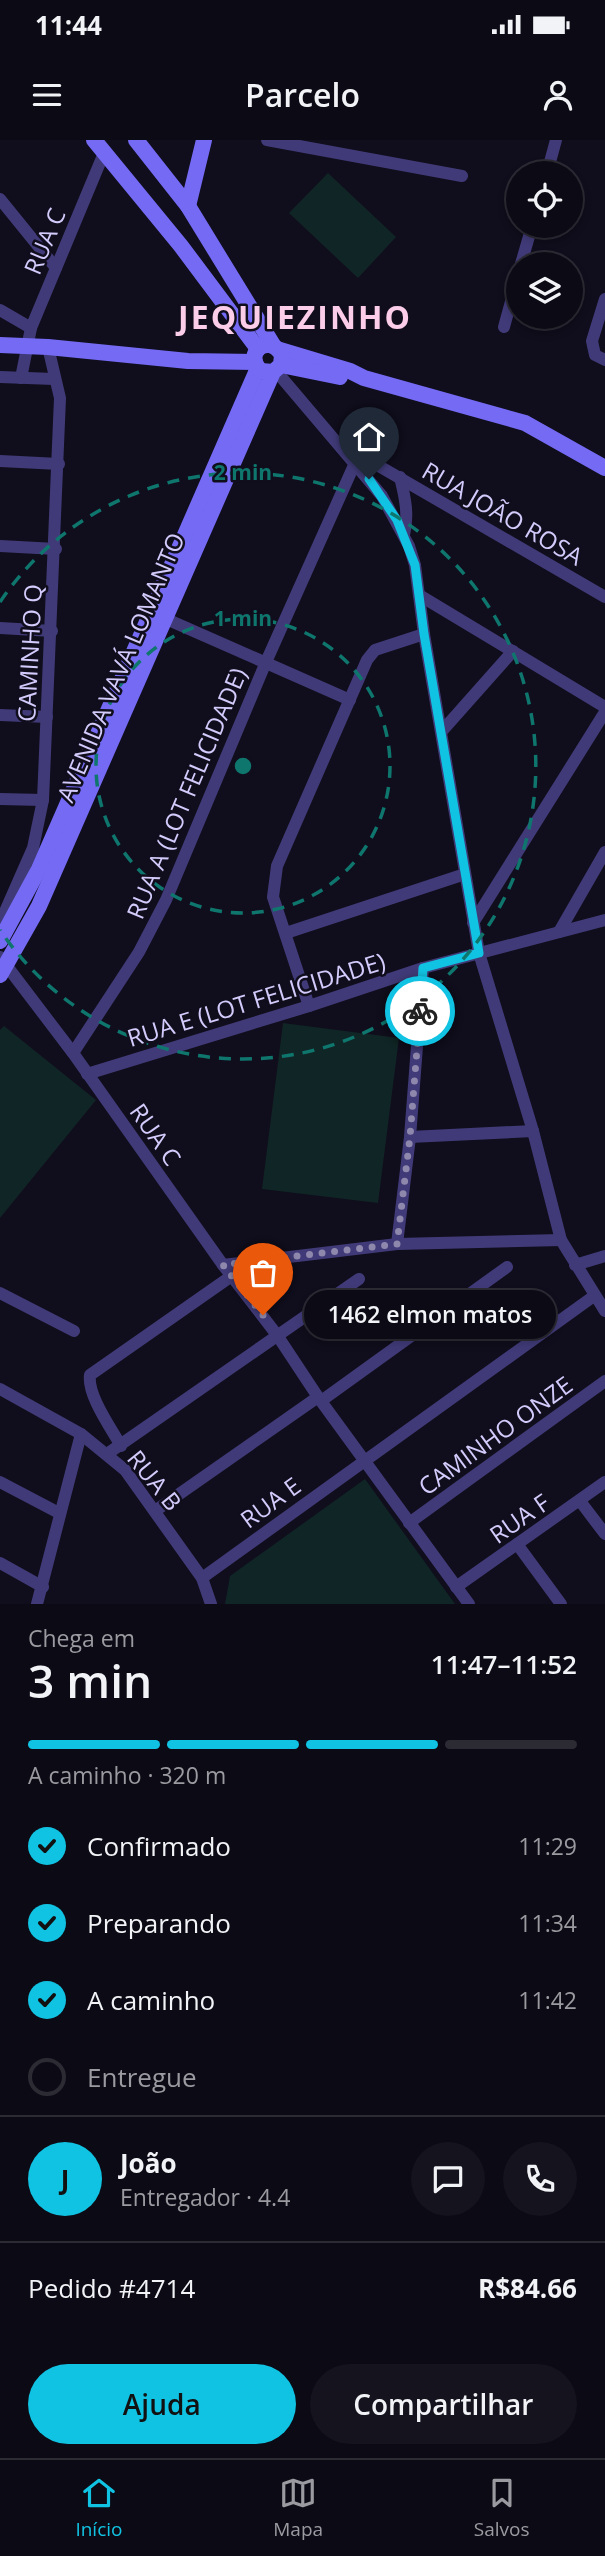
<!DOCTYPE html>
<html lang="pt">
<meta charset="utf-8">
<style>
:root{--surface:#0c0a15;--page:#15131e;--text:#f1f3f6;--muted:#9a9aa0;--line:#2c2b34;--accent:#11c3e2}
body{margin:0;font-family:"Open Sans",sans-serif;background:var(--page);color:var(--text);height:100vh;display:flex;flex-direction:column;font-size:26px;white-space:nowrap}
*{box-sizing:border-box;margin:0}
p{font-size:23px;color:var(--muted)}
.icon{flex:none;width:38px;height:38px;fill:none;stroke:currentColor;stroke-width:2;stroke-linecap:round;stroke-linejoin:round}
.map{position:relative;height:1464px;overflow:hidden}
.details{display:flex;flex-direction:column;background:var(--surface);flex:1}
.details>*{flex:none}
.tools{position:absolute;left:506px;top:21px;display:grid;gap:14px}
.tools a{display:grid;place-items:center;width:77px;height:77px;border-radius:50%;background:var(--surface);box-shadow:0 4px 10px #0003,0 0 0 2px var(--line);font-size:35px}
.pin{position:absolute;display:grid;place-items:center;width:60px;height:60px;color:#fff;margin:-72px -30px;border-radius:50% 50% 50% 0;rotate:-45deg;box-shadow:0 0 7px #0007}
.pin .icon{rotate:45deg}
.courier{position:absolute;display:grid;place-items:center;width:70px;height:70px;margin:-35px;border:5px solid #11c3e2;border-radius:50%;background:#fff;color:#222;box-shadow:0 2px 9px #0007}
.bubble{position:absolute;height:49px;border-radius:24px;background:var(--surface);box-shadow:0 4px 10px #0003,0 0 0 2px var(--line);font-size:23px;font-weight:600;line-height:49px;text-align:center}
.head em{font-style:normal;font-weight:600}
.head div{display:flex;flex-direction:column-reverse}
.head{display:flex;align-items:center;justify-content:space-between;height:119px;padding:0 28px}
h1{font-size:46px;font-weight:600;line-height:52px}
.bar{display:grid;grid-template-columns:repeat(4,1fr);gap:10px 7px;align-content:center;height:84px;padding:0 28px}
.bar i{height:9px;border-radius:5px;background:var(--line)}
.bar .current{background:var(--accent)}
.bar p{grid-column:span 4}
.line{display:flex;align-items:center;gap:18px;padding:0 28px;border-top:2px solid var(--line)}
.line div{flex:1}
.round{display:grid;place-items:center;flex:none;width:74px;height:74px;border-radius:37px;background:var(--page)}
ol{padding:0 28px;list-style:none}
li{display:flex;align-items:center;gap:21px;height:77px}
li p{margin-inline-start:auto}
li .icon{padding:7px;border-radius:50%;background:var(--accent);color:#111;stroke-width:4}
li:last-child{color:var(--muted)}
li i{width:38px;height:38px;border:4px solid var(--line);border-radius:50%}
.cta{display:flex;gap:14px;margin-top:auto;padding:14px 28px}
.cta a{flex:1;height:80px;border-radius:42px;background:var(--accent);color:#111;font-size:28px;font-weight:600;line-height:80px;text-align:center}
.cta a+a{background:var(--page);color:var(--text)}
.status{display:flex;justify-content:space-between;align-items:center;height:49px;padding:0 35px;background:var(--surface);direction:ltr}
.status svg{height:19px;fill:currentColor}
header{display:flex;justify-content:space-between;align-items:center;height:91px;padding:0 28px;background:var(--surface);font-size:32px;font-weight:600}
.menu{display:flex;justify-content:space-around;align-items:center;height:98px;border-top:2px solid var(--line);background:var(--surface);font-size:19px;color:var(--muted)}
.menu a{display:grid;justify-items:center;gap:4px}
.menu .current{color:var(--accent)}
.map>svg:first-child{display:block}
.green{fill:#102525}
.lines{fill:none;stroke-linecap:round;stroke-linejoin:round}
.street{stroke:#403b78;stroke-width:12}
.secondary{stroke:#746af4;stroke-width:16}
.done{stroke:#8f88ad;stroke-width:7;stroke-dasharray:0 12.6}
.route{stroke:#11c3e2;stroke-width:9}
.ring{fill:none;stroke:#0f766e;stroke-width:3.5;stroke-dasharray:12 9}
.labels{text-anchor:middle;dominant-baseline:central;stroke-width:5;stroke-linejoin:round;paint-order:stroke}
.street-label{font-size:24px;fill:#d3cbfb;stroke:#100d1c}
.district-label{font-size:32px;font-weight:bold;letter-spacing:2px;fill:#fbcde8;stroke:#100d1c}
.centre{fill:#0f766e;stroke:#100d1c;stroke-width:3.5}
.ring-label{font-size:21px;text-anchor:middle;font-weight:bold;fill:#0f766e;stroke:#100d1c;stroke-width:5;stroke-linejoin:round;paint-order:stroke}
</style>
<div class="status"><b>11:44</b><svg viewBox="0 0 49 12"><path d="M0 12V9h3v3zM5 12V6h3v6zM10 12V3h3v9zM15 12V0h3v12zM26 1h20v11H26zM47 4h2v5h-2z"/></svg></div>
<header><svg class="icon" aria-label="menu" viewBox="0 0 24 24"><path d="M4 6h16M4 12h16M4 18h16"/></svg>Parcelo<svg class="icon" aria-label="person" viewBox="0 0 24 24"><circle cx="12" cy="8" r="4"/><path d="M4 21q1-7 8-7t8 7"/></svg></header>
<div class="map">
<svg width="605" height="1464" viewBox="0 0 605 1464">
<rect width="100%" height="100%" fill="#100d1c"/>
<!-- green -->
<g class="green">
<path d="M 328,33 L 396,97 L 358,138 L 289,73 Z"/>
<path d="M 283,883 L 399,898 L 378,1063 L 262,1049 Z"/>
<path d="M 4,886 L 96,960 L 0,1078 L 0,890 Z"/>
<path d="M 365,1339 L 455,1464 L 225,1464 L 230,1436 Z"/>
</g>
<g class="lines">
<!-- street -->
<g class="street">
<path d="M 267,0 L 462,36"/>
<path d="M 547,33 L 556,0"/>
<path d="M 0,59 L 56,128"/>
<path d="M 521,124 L 532,86"/>
<path d="M 605,159 L 592,201 L 595,215 L 605,220"/>
<path d="M 0,170 L 31,188"/>
<path d="M 504,187 L 518,136"/>
<path d="M 276,231 L 382,356 L 409,406 L 415,425 L 424,494 L 479,813 L 533,991 L 561,1100 L 605,1171"/>
<path d="M 0,237 L 54,239"/>
<path d="M 21,238 L 31,188 L 104,13"/>
<path d="M 344,310 L 353,311 L 605,457"/>
<path d="M 0,321 L 59,324"/>
<path d="M 400,337 C 405,357 409,375 404,395"/>
<path d="M 0,406 L 56,409"/>
<path d="M 419,455 L 605,567"/>
<path d="M 164,478 L 350,560"/>
<path d="M 0,488 L 52,491"/>
<path d="M 0,575 L 47,577"/>
<path d="M 442,591 L 513,511"/>
<path d="M 0,659 L 43,660"/>
<path d="M 0,783 L 33,708 L 43,660 L 60,258 L 48,207"/>
<path d="M 473,783 L 605,572"/>
<path d="M 559,792 L 605,712"/>
<path d="M 286,793 L 465,734"/>
<path d="M 0,817 L 73,913 L 223,1125 L 277,1195 L 318,1257 L 469,1464"/>
<path d="M 309,866 L 273,757 L 277,726 L 367,520 L 375,510 L 424,494"/>
<path d="M 73,913 L 139,812 L 166,760 L 266,522 L 355,323"/>
<path d="M 87,934 L 309,866 L 423,828 L 605,780"/>
<path d="M 410,997 L 533,991"/>
<path d="M 397,1104 L 410,997 L 423,828"/>
<path d="M 223,1125 L 397,1104 L 561,1100"/>
<path d="M 575,1125 L 605,1116"/>
<path d="M 0,1153 L 74,1191"/>
<path d="M 0,1249 L 81,1294 L 125,1330 L 202,1438 L 211,1464"/>
<path d="M 321,1261 L 507,1127"/>
<path d="M 121,1306 C 111,1288 87,1255 90,1235 L 233,1135"/>
<path d="M 107,1314 L 359,1139"/>
<path d="M 0,1342 L 59,1373"/>
<path d="M 580,1361 L 605,1394"/>
<path d="M 155,1371 L 318,1257"/>
<path d="M 409,1383 L 605,1241"/>
<path d="M 517,1404 L 561,1464"/>
<path d="M 0,1423 L 43,1447"/>
<path d="M 202,1438 L 594,1156"/>
<path d="M 456,1447 L 605,1342"/>
<path d="M 37,1464 L 81,1294"/>
</g>
<!-- secondary -->
<g class="secondary">
<path d="M 94,0 L 181,106 L 258,209"/>
<path d="M 136,0 L 188,66 L 273,205"/>
<path d="M 188,66 L 204,0"/>
<path d="M 0,205 L 48,207 L 188,221 L 255,222"/>
<path d="M 280,210 L 350,231 L 364,238 L 525,283 L 605,328"/>
<path d="M 281,225 L 340,237"/>
<path d="M 0,801 L 39,729 L 258,228"/>
<path d="M 0,835 L 39,766 L 273,232 L 281,225 L 282,215 C 269,192 242,213 261,231 L 273,232"/>
</g>
</g>
<g class="lines">
<!-- done -->
<path class="done" d="M 263,1175 L 223,1125 L 397,1104 L 410,997 L 420,871"/>
<!-- route -->
<path class="route" d="M 369,339 L 397,380 L 415,425 L 424,494 L 479,813 L 423,828 L 420,871"/>
</g>
<!-- distance rings -->
<g class="ring">
<circle cx="243" cy="626" r="147"/>
<path d="M0 462A293 293 0 1 1 0 790"/>
</g>
<g class="labels">
<!-- street labels -->
<g class="street-label">
<text transform="translate(44 101) rotate(-67)">RUA C</text>
<text transform="translate(503 373) rotate(30)">RUA JOÃO ROSA</text>
<text transform="translate(29 513) rotate(-87)">CAMINHO Q</text>
<text transform="translate(120 527) rotate(-67)">AVENIDA VAVÁ LOMANTO</text>
<text transform="translate(186 653) rotate(-67)">RUA A (LOT FELICIDADE)</text>
<text transform="translate(256 859) rotate(-17)">RUA E (LOT FELICIDADE)</text>
<text transform="translate(156 994) rotate(55)">RUA C</text>
<text transform="translate(495 1295) rotate(-36)">CAMINHO ONZE</text>
<text transform="translate(155 1340) rotate(51)">RUA B</text>
<text transform="translate(270 1362) rotate(-36)">RUA E</text>
<text transform="translate(519 1378) rotate(-35)">RUA F</text>
</g>
<!-- district labels -->
<g class="district-label">
<text x="295" y="176">JEQUIEZINHO</text>
</g>
</g>
<circle cx="243" cy="626" r="10" class="centre"/>
<g class="ring-label">
<text x="243" y="340">2 min</text>
<text x="243" y="486">1 min</text>
</g>
</svg>
<div class="tools">
<a><svg class="icon" aria-label="locate" viewBox="0 0 24 24"><circle cx="12" cy="12" r="6"/><path d="M12 2v4M12 18v4M2 12h4M18 12h4"/></svg></a>
<a><svg class="icon" aria-label="layers" viewBox="0 0 24 24"><path d="M12 4l9 5-9 5-9-5zM3 14l9 5 9-5"/></svg></a>
</div>
<div class="pin" style="left:263px;top:1175px;background:#ea580c"><svg class="icon" aria-label="bag" viewBox="0 0 24 24"><path d="M5 8h14l-1 12H6zM9 8a3 3 0 0 1 6 0"/></svg></div>
<div class="pin" style="left:369px;top:339px;background:#1f2937"><svg class="icon" aria-label="home" viewBox="0 0 24 24"><path d="M3 11l9-7 9 7M6 9v11h12V9"/></svg></div>
<div class="courier" style="left:420px;top:871px"><svg class="icon" aria-label="bike" viewBox="0 0 24 24"><circle cx="6" cy="16" r="4"/><circle cx="18" cy="16" r="4"/><path d="M6 16l4-8h5l3 8M10 8l3 8H6M13 5h3"/></svg></div>
<div class="bubble" style="left:304px;top:1150px;width:252px">1462 elmon matos</div>
</div>
<section class="details">
<div class="head"><div><h1>3 min</h1><p>Chega em</p></div><em>11:47–11:52</em></div>
<div class="bar"><i class="current"></i><i class="current"></i><i class="current"></i><i></i><p>A caminho · 320 m</p></div>
<ol>
<li><svg class="icon" aria-label="check" viewBox="0 0 24 24"><path d="M5 12l5 5 9-10"/></svg>Confirmado<p>11:29</p></li>
<li><svg class="icon" aria-label="check" viewBox="0 0 24 24"><path d="M5 12l5 5 9-10"/></svg>Preparando<p>11:34</p></li>
<li><svg class="icon" aria-label="check" viewBox="0 0 24 24"><path d="M5 12l5 5 9-10"/></svg>A caminho<p>11:42</p></li>
<li><i></i>Entregue</li>
</ol>
<div class="line" style="height:126px"><b class="round" style="background:var(--accent);color:#111">J</b><div><b>João</b><p>Entregador · 4.4</p></div><a class="round"><svg class="icon" aria-label="chat" viewBox="0 0 24 24"><path d="M4 5h16v11H9l-5 4z"/></svg></a><a class="round"><svg class="icon" aria-label="phone" viewBox="0 0 24 24"><path d="M5 4h4l2 5-3 2q2 4 5 5l2-3 5 2v4C11 20 4 13 5 4z"/></svg></a></div>
<div class="line" style="height:91px"><div>Pedido #4714</div><b>R$84.66</b></div>
<div class="cta"><a>Ajuda</a><a>Compartilhar</a></div>
</section>
<nav class="menu">
<a class="current"><svg class="icon" aria-label="home" viewBox="0 0 24 24"><path d="M3 11l9-7 9 7M6 9v11h12V9"/></svg>Início</a>
<a><svg class="icon" aria-label="map" viewBox="0 0 24 24"><path d="M3 6l6-2 6 2 6-2v14l-6 2-6-2-6 2zM9 4v14M15 6v14"/></svg>Mapa</a>
<a><svg class="icon" aria-label="saved" viewBox="0 0 24 24"><path d="M7 4h10v16l-5-4-5 4z"/></svg>Salvos</a>
</nav>
